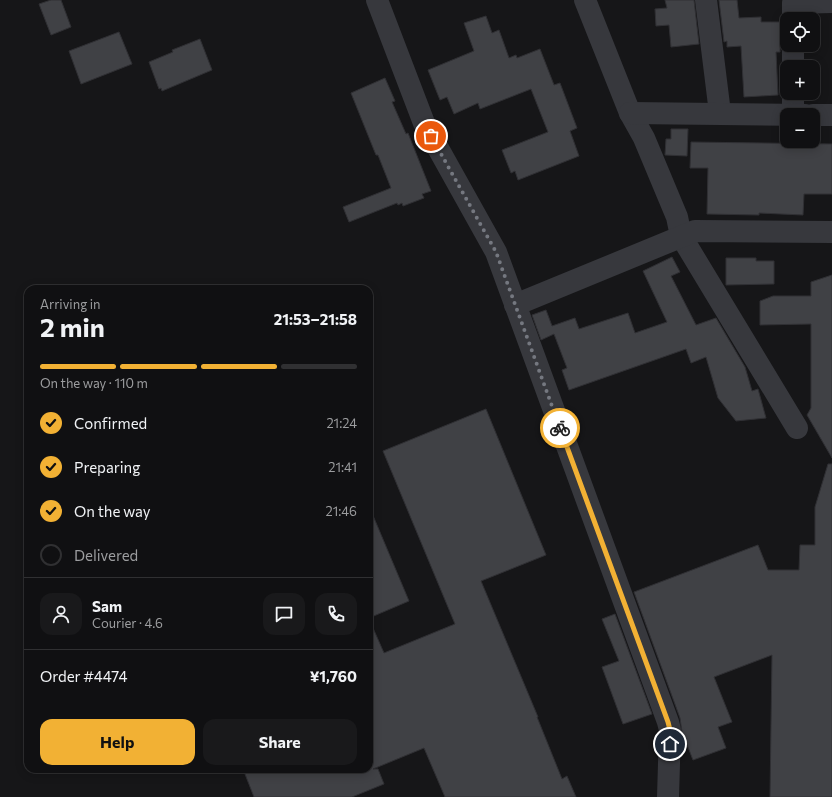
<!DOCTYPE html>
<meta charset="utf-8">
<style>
:root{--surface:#101012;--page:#19191b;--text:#f1f3f6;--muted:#9c9d9f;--line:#303032;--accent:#f2b134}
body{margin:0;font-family:Commissioner,sans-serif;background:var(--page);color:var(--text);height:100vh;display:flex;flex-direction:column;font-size:15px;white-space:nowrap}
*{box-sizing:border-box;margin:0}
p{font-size:13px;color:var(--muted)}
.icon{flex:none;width:22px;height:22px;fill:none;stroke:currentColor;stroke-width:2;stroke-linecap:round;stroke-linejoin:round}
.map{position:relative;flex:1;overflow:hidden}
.details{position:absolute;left:24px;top:285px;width:349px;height:488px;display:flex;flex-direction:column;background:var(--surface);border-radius:12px;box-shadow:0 2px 10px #0003,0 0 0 1px var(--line)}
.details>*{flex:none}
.controls{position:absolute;left:780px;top:12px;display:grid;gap:8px}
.controls a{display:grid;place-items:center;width:40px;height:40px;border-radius:8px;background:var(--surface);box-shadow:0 2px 10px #0003,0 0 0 1px var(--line);font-size:20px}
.pin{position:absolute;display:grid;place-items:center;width:34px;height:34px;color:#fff;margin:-17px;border:2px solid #fff;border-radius:50%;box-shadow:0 1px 4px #0007}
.courier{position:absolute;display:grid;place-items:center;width:40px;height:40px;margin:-20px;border:3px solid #f2b134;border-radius:50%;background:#fff;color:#222;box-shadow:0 1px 5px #0007}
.summary em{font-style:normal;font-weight:700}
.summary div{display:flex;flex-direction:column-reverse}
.summary{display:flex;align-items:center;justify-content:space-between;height:68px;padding:0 16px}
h1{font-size:26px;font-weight:700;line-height:30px}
.bar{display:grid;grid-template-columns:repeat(4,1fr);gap:6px 4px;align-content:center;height:48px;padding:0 16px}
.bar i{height:5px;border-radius:3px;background:var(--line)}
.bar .on{background:var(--accent)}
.bar p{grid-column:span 4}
.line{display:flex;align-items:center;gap:10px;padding:0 16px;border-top:1px solid var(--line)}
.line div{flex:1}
.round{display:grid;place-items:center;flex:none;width:42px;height:42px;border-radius:12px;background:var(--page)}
ol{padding:0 16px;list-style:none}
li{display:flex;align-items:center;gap:12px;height:44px}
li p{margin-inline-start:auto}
li .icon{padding:4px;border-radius:50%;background:var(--accent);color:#111;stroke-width:4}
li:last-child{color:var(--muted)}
li i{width:22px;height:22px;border:2px solid var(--line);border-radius:50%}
.primary-button{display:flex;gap:8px;margin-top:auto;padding:8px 16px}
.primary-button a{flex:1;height:46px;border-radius:12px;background:var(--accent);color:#111;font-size:16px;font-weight:700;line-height:46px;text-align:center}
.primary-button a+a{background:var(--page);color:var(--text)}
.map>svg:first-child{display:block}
.building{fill:#404145;stroke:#303034}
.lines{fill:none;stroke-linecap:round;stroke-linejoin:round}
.street{stroke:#37383d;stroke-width:22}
.done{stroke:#757880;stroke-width:4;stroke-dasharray:0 7.2}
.route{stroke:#f2b134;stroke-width:5}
</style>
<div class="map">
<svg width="832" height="797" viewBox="0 0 832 797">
<rect width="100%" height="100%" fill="#161618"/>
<!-- building -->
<g class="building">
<path d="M 51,0 L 61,0 L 71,27 L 51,35 L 39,4 Z"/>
<path d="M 665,0 L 694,0 L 699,44 L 671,47 L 669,25 L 656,26 L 655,9 L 667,8 Z"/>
<path d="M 719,0 L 737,0 L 739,18 L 761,17 L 761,22 L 780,22 L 780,52 L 776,52 L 778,95 L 744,97 L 741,46 L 727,47 L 727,41 L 724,42 Z"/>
<path d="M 486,16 L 492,33 L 499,30 L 509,58 L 516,55 L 517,58 L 540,49 L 554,85 L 560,83 L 577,128 L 570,131 L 579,156 L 518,180 L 515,171 L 511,173 L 502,150 L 548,132 L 531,89 L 480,109 L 478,103 L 454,114 L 447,97 L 440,100 L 428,70 L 474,51 L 464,23 Z"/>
<path d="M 119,32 L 132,64 L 81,84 L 69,51 Z"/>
<path d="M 200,39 L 212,70 L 162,91 L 161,88 L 159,89 L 149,62 L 173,52 L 172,50 Z"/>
<path d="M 385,78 L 395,101 L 392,102 L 406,134 L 408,133 L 431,191 L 422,194 L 424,198 L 403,206 L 402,203 L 398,205 L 397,203 L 349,222 L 343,207 L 391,188 L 378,155 L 376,155 L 351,93 Z"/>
<path d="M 671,129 L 688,129 L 687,156 L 665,155 L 666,139 L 671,139 Z"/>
<path d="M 691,142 L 832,144 L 832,194 L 804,194 L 803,215 L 759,213 L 759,215 L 707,214 L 708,168 L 690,168 Z"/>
<path d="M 672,257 L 680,272 L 671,276 L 696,325 L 716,318 L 745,367 L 752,391 L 758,389 L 766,418 L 736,421 L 718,398 L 706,357 L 691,363 L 686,349 L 569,390 L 562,370 L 567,368 L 554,334 L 541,340 L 532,315 L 546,310 L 552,326 L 575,318 L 579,329 L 628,313 L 635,333 L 667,322 L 643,271 Z"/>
<path d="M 726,258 L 756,258 L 756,261 L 774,261 L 774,284 L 726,285 Z"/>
<path d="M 832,275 L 832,458 L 807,415 L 811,408 L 811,324 L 760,325 L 760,301 L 773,296 L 811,296 L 811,282 Z"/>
<path d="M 486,409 L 546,555 L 481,581 L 538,717 L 537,717 L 562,779 L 567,776 L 576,797 L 445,797 L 424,748 L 373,769 L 378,769 L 384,784 L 352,797 L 254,797 L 243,769 L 369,769 L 369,619 L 384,653 L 455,624 L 383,451 Z"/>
<path d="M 828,464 L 832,464 L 832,797 L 770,797 L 772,655 L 714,677 L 732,722 L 718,727 L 726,748 L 693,760 L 682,732 L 680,718 L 634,592 L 758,545 L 768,570 L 799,570 L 800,545 L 815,545 L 815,507 Z"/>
<path d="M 369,506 L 409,601 L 369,618 Z"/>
<path d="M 615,614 L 652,714 L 623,724 L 602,667 L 619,661 L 602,619 Z"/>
</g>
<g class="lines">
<!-- street -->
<g class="street">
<path d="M 377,0 L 424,123 L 496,252 L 668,722 L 670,730 L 668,797"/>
<path d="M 585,0 L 630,113 L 644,138 L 677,217 L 681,236 L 797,428"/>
<path d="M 706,0 L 720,113"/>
<path d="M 793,19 L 793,3 L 832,2"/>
<path d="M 793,45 L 793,67"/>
<path d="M 793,93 L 793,115"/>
<path d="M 630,113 L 805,115"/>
<path d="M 813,115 L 832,115"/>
<path d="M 515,305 L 695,231 L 832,232"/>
</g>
</g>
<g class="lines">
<!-- done -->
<path class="done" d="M 431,136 L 496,252 L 560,428"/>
<!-- route -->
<path class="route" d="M 560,428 L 668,722 L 670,730 L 670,744"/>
</g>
</svg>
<div class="controls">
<a><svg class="icon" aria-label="locate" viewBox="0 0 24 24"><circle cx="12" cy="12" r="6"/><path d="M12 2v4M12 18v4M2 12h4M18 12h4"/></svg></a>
<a>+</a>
<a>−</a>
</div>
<div class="pin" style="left:431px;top:136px;background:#ea580c"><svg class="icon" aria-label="bag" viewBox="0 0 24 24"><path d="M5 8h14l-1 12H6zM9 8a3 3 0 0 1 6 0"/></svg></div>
<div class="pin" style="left:670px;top:744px;background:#1f2937"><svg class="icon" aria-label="home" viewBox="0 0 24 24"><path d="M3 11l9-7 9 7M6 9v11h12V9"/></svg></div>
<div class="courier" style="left:560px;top:428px"><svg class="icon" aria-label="bike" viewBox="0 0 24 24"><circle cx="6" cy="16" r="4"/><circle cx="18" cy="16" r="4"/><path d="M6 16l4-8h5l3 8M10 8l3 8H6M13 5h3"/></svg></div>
<section class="details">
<div class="summary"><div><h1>2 min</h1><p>Arriving in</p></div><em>21:53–21:58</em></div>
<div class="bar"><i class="on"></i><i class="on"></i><i class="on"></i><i></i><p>On the way · 110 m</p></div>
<ol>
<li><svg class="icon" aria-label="check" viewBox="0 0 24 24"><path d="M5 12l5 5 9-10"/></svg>Confirmed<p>21:24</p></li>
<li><svg class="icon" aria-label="check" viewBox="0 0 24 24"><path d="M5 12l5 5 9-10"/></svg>Preparing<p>21:41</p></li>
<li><svg class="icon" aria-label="check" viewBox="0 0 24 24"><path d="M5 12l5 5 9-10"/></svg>On the way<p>21:46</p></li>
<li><i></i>Delivered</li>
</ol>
<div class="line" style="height:72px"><a class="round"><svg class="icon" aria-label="person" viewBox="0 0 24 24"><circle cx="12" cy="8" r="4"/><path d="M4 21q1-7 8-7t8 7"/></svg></a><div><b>Sam</b><p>Courier · 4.6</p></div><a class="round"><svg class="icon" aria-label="chat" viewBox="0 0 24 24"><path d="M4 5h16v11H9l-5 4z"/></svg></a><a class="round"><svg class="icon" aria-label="phone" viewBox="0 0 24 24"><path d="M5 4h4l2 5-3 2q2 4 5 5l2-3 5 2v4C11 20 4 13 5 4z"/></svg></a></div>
<div class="line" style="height:52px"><div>Order #4474</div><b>¥1,760</b></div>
<div class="primary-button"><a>Help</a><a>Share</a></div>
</section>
</div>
